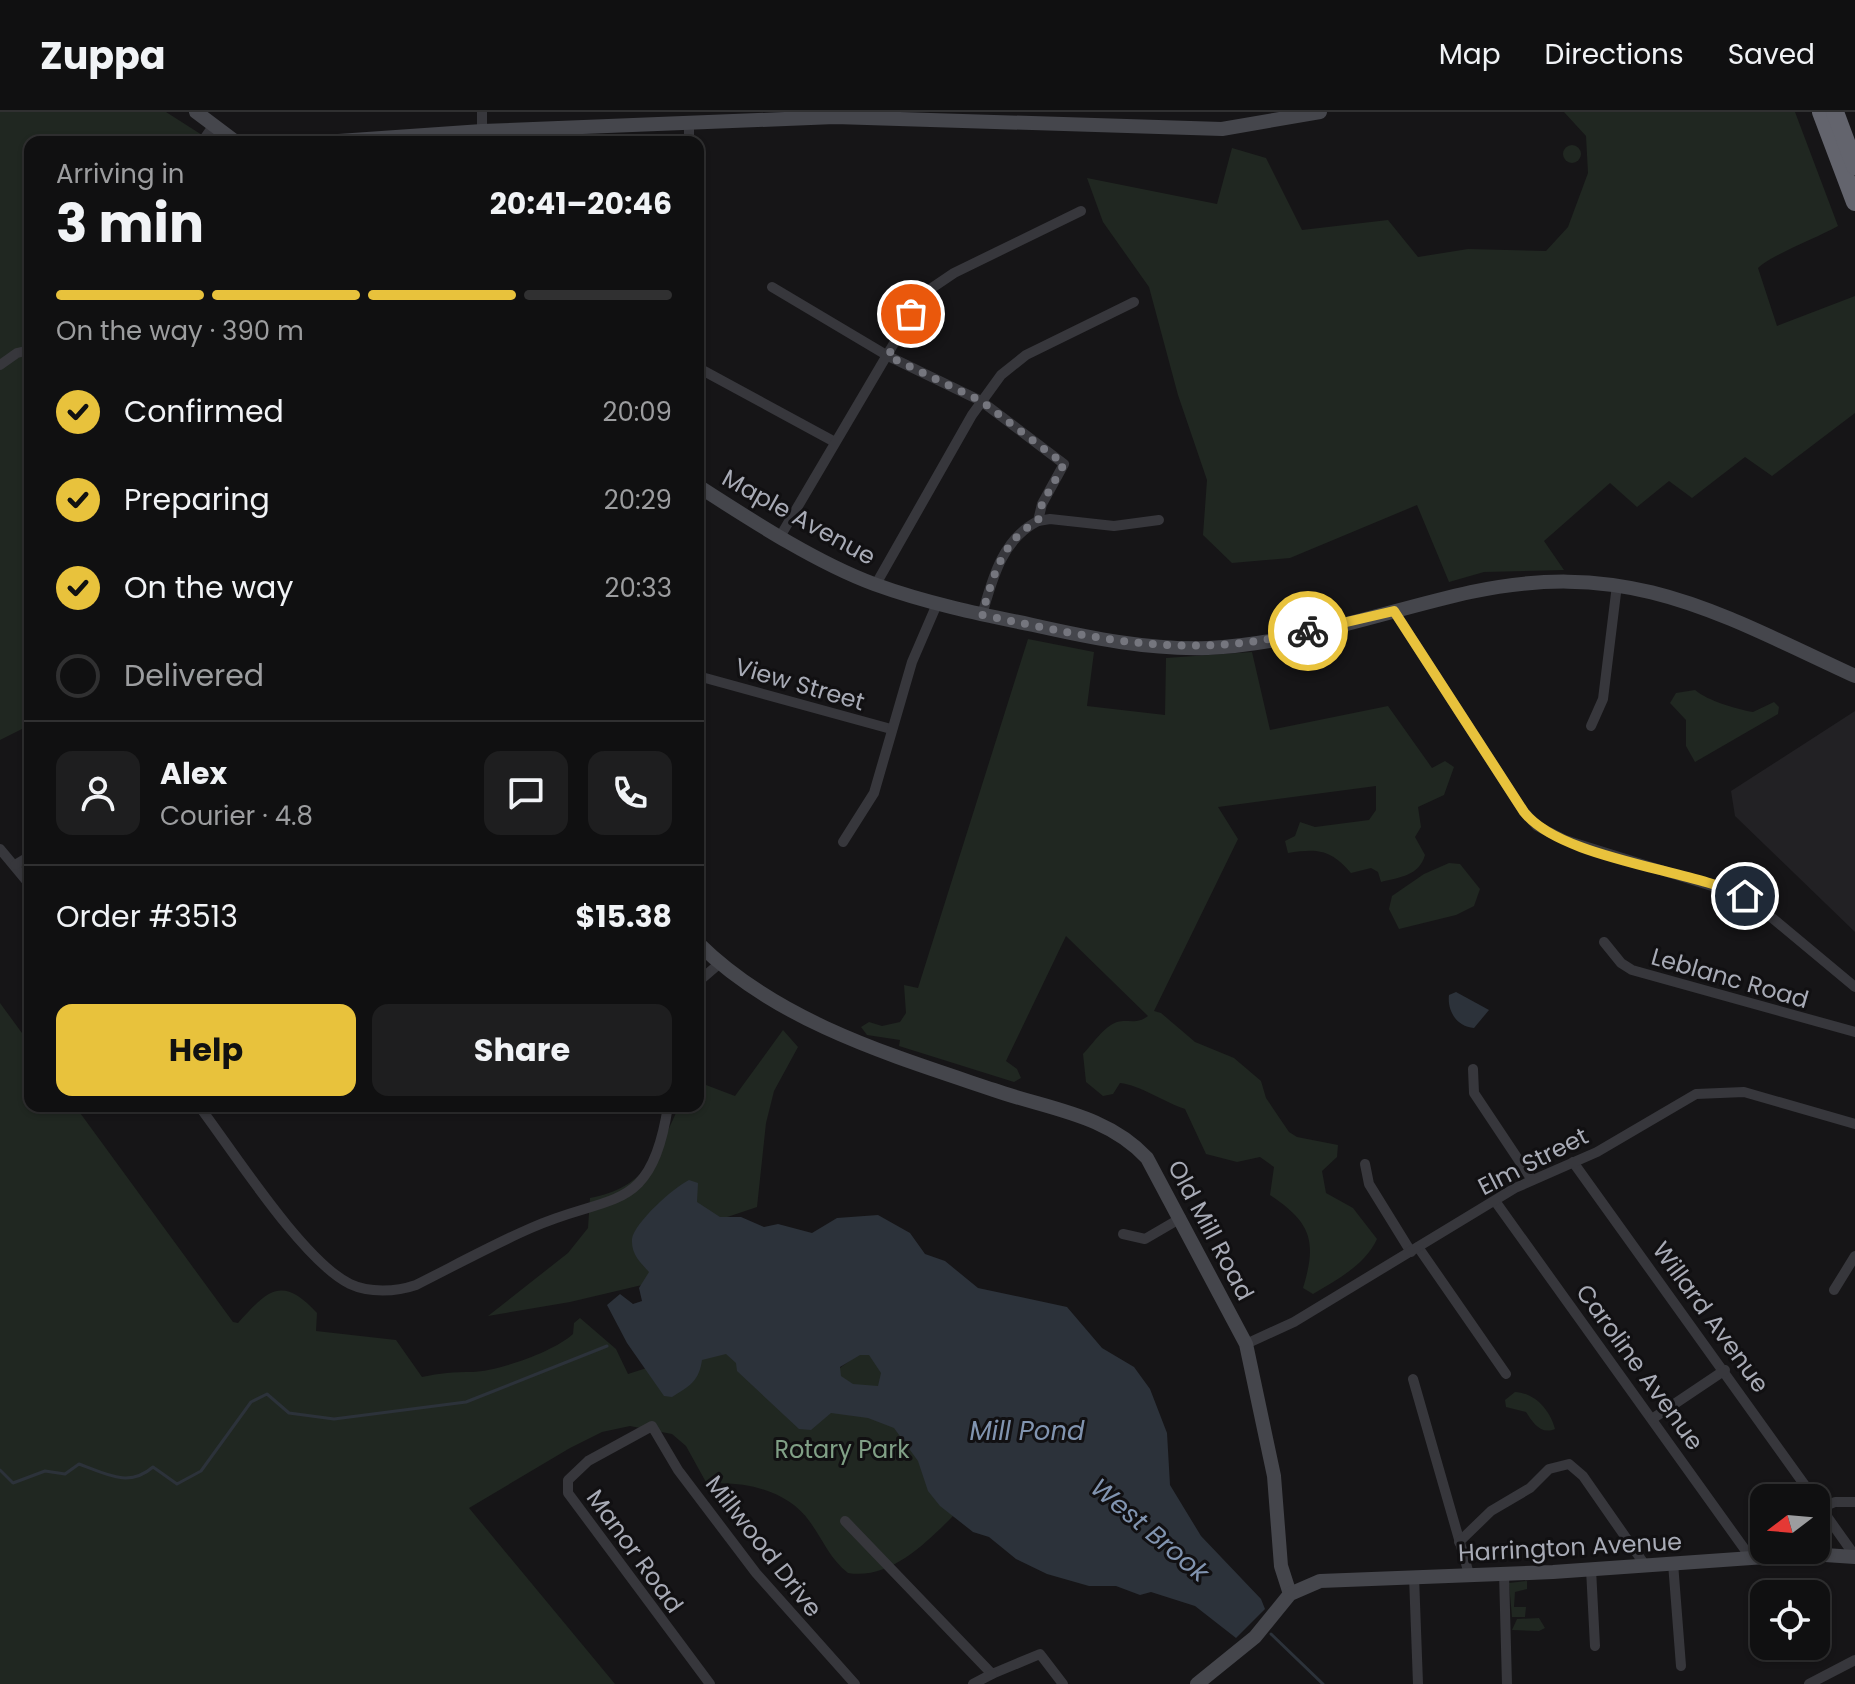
<!DOCTYPE html>
<meta charset="utf-8">
<style>
:root{--surface:#101011;--page:#1e1e1f;--text:#f1f3f6;--muted:#9c9d9f;--line:#303031;--accent:#e8c23c}
body{margin:0;font-family:Poppins,sans-serif;background:var(--page);color:var(--text);height:100vh;display:flex;flex-direction:column;font-size:30px;white-space:nowrap}
*{box-sizing:border-box;margin:0}
p{font-size:26px;color:var(--muted)}
.icon{flex:none;width:44px;height:44px;fill:none;stroke:currentColor;stroke-width:2;stroke-linecap:round;stroke-linejoin:round}
.map{position:relative;flex:1;overflow:hidden}
.drawer{position:absolute;left:24px;top:24px;width:680px;height:976px;display:flex;flex-direction:column;background:var(--surface);border-radius:16px;box-shadow:0 2px 6px #0004,0 0 0 2px var(--line)}
.drawer>*{flex:none}
.needle{width:52px;rotate:254deg}
.fabs{position:absolute;left:1750px;top:1372px;display:grid;gap:16px}
.fabs a{display:grid;place-items:center;width:80px;height:80px;border-radius:16px;background:var(--surface);box-shadow:0 2px 6px #0004,0 0 0 2px var(--line);font-size:40px}
.pin{position:absolute;display:grid;place-items:center;width:68px;height:68px;color:#fff;margin:-34px;border:4px solid #fff;border-radius:50%;box-shadow:0 2px 8px #0007}
.courier{position:absolute;display:grid;place-items:center;width:80px;height:80px;margin:-40px;border:6px solid #e8c23c;border-radius:50%;background:#fff;color:#222;box-shadow:0 2px 10px #0007}
.overview em{font-style:normal;font-weight:700}
.overview div{display:flex;flex-direction:column-reverse}
.overview{display:flex;align-items:center;justify-content:space-between;height:136px;padding:0 32px}
h1{font-size:52px;font-weight:700;line-height:60px}
.bar{display:grid;grid-template-columns:repeat(4,1fr);gap:12px 8px;align-content:center;height:96px;padding:0 32px}
.bar i{height:10px;border-radius:6px;background:var(--line)}
.bar .active{background:var(--accent)}
.bar p{grid-column:span 4}
.line{display:flex;align-items:center;gap:20px;padding:0 32px;border-top:2px solid var(--line)}
.line div{flex:1}
.round{display:grid;place-items:center;flex:none;width:84px;height:84px;border-radius:16px;background:var(--page)}
ol{padding:0 32px;list-style:none}
li{display:flex;align-items:center;gap:24px;height:88px}
li p{margin-inline-start:auto}
li .icon{padding:8px;border-radius:50%;background:var(--accent);color:#111;stroke-width:4}
li:last-child{color:var(--muted)}
li i{width:44px;height:44px;border:4px solid var(--line);border-radius:50%}
.primary-button{display:flex;gap:16px;margin-top:auto;padding:16px 32px}
.primary-button a{flex:1;height:92px;border-radius:16px;background:var(--accent);color:#111;font-size:32px;font-weight:700;line-height:92px;text-align:center}
.primary-button a+a{background:var(--page);color:var(--text)}
header{display:flex;align-items:center;gap:48px;box-sizing:border-box;height:112px;padding:0 40px;background:var(--surface);border-bottom:2px solid var(--line)}
header strong{font-size:38px}
nav{display:flex;gap:44px;margin-inline-start:auto;font-size:28px}
.map>svg:first-child{display:block}
.built{fill:#222124}
.green{fill:#202721}
.water{fill:#2c323a;fill-rule:evenodd}
.lines{fill:none;stroke-linecap:round;stroke-linejoin:round}
.stream{stroke:#2c323a;stroke-width:3}
.street{stroke:#37373c;stroke-width:10}
.secondary{stroke:#45464c;stroke-width:14}
.highway{stroke:#63646d;stroke-width:18}
.done{stroke:#75767e;stroke-width:8;stroke-dasharray:0 14.4}
.route{stroke:#e8c23c;stroke-width:10}
.labels{text-anchor:middle;dominant-baseline:central;stroke-width:6;stroke-linejoin:round;paint-order:stroke}
.street-label{font-size:24px;fill:#a8abb6;stroke:#111012}
.park-label{font-size:24px;fill:#80a086;stroke:#111012}
.water-label{font-size:26px;font-style:italic;fill:#8194b0;stroke:#111012}
</style>
<header>
<strong>Zuppa</strong>
<nav><a>Map</a><a>Directions</a><a>Saved</a></nav>
</header>
<div class="map">
<svg width="1855" height="1572" viewBox="0 0 1855 1572">
<rect width="100%" height="100%" fill="#161517"/>
<!-- built -->
<path class="built" d="M 1855,599 L 1855,820 L 1735,704 L 1731,679 Z"/>
<!-- green -->
<g class="green">
<path d="M 0,0 L 166,0 L 213,30 L 30,30 L 30,613 L 0,628 Z"/>
<path d="M 1564,0 L 1795,0 L 1838,114 C 1817,126 1773,142 1758,156 L 1777,214 L 1855,184 L 1855,301 L 1772,364 L 1745,345 L 1692,386 L 1669,369 L 1637,395 L 1610,371 L 1544,429 L 1564,458 L 1484,460 L 1449,470 L 1417,393 L 1290,446 L 1232,451 L 1203,423 L 1207,368 L 1178,283 L 1149,175 L 1103,110 L 1087,66 L 1217,92 L 1232,36 L 1266,46 L 1302,118 L 1388,108 L 1418,145 L 1468,137 L 1546,139 L 1568,115 L 1588,61 L 1586,24 Z"/>
<circle cx="1572" cy="42" r="9"/>
<path d="M 1028,527 L 1094,540 L 1087,594 L 1165,603 L 1166,546 L 1252,540 L 1270,618 L 1388,594 L 1432,656 L 1445,649 L 1454,655 L 1444,683 L 1418,695 L 1421,715 L 1415,725 L 1425,743 C 1419,764 1400,765 1381,770 L 1378,760 L 1371,756 L 1351,761 C 1331,738 1319,736 1288,741 L 1285,729 L 1295,724 L 1300,710 L 1315,715 L 1369,708 L 1376,698 L 1376,674 L 1218,695 L 1238,727 L 1154,899 L 1161,901 L 1195,930 L 1234,946 L 1261,969 L 1266,986 L 1289,1020 L 1297,1025 L 1338,1033 L 1337,1045 L 1322,1059 L 1326,1081 L 1353,1096 L 1377,1127 C 1365,1153 1338,1167 1313,1182 L 1303,1176 C 1317,1130 1312,1111 1270,1083 L 1274,1055 L 1260,1045 L 1237,1050 L 1206,1042 L 1185,997 C 1164,990 1140,973 1120,971 L 1113,982 L 1103,984 L 1086,970 L 1083,942 C 1092,933 1104,914 1117,910 C 1129,907 1136,913 1148,904 L 1066,824 L 1006,949 L 1017,957 L 1021,966 L 1014,970 L 899,934 L 900,928 L 867,923 L 861,915 L 869,910 L 882,914 L 900,910 L 906,901 L 904,873 L 918,876 Z"/>
<path d="M 1695,578 C 1708,589 1736,597 1753,600 L 1774,590 L 1779,595 L 1778,602 L 1695,650 L 1686,634 L 1686,608 L 1670,591 L 1676,581 Z"/>
<path d="M 1449,751 L 1460,752 L 1480,777 L 1474,794 L 1456,803 L 1399,817 L 1389,797 L 1392,784 L 1424,762 Z"/>
<path d="M 0,891 L 30,932 L 30,994 L 75,994 L 233,1210 L 238,1211 C 268,1178 282,1163 317,1201 L 316,1219 L 396,1228 L 422,1265 C 440,1261 454,1260 472,1260 C 499,1259 553,1240 573,1222 L 574,1211 L 580,1206 L 616,1237 L 628,1262 L 721,1232 L 837,1258 L 884,1224 L 953,1404 C 926,1431 890,1468 848,1461 C 830,1447 823,1428 810,1410 C 788,1378 742,1368 707,1372 L 686,1334 L 672,1322 L 630,1314 L 602,1320 L 570,1336 L 469,1396 L 615,1572 L 0,1572 Z"/>
<path d="M 783,918 L 798,935 L 774,979 L 766,1011 L 757,1095 L 659,1128 L 653,1175 L 642,1173 L 570,1190 L 488,1204 L 568,1141 L 588,1116 L 590,1086 C 646,1076 658,1041 679,994 L 698,994 L 698,970 L 735,984 Z"/>
<path d="M 1515,1280 C 1535,1281 1550,1298 1555,1317 C 1541,1323 1533,1311 1526,1300 L 1506,1295 L 1505,1288 Z"/>
<path d="M 1527,1469 L 1527,1477 L 1515,1480 L 1514,1495 L 1526,1495 L 1525,1505 L 1512,1505 L 1509,1471 Z"/>
<path d="M 1539,1506 L 1545,1516 L 1539,1519 L 1512,1518 L 1517,1507 Z"/>
</g>
<!-- water -->
<g class="water">
<path d="M 1456,880 L 1489,898 L 1474,916 C 1457,915 1447,899 1449,883 Z"/>
<path d="M 689,1068 L 698,1071 L 697,1090 L 720,1105 L 741,1105 L 764,1115 L 778,1112 L 812,1121 L 837,1106 L 878,1103 L 910,1121 L 925,1142 L 945,1149 L 978,1176 L 1067,1195 L 1102,1236 L 1134,1255 L 1150,1277 L 1167,1321 L 1170,1373 L 1201,1424 L 1261,1487 L 1265,1497 L 1236,1526 L 1195,1494 L 1151,1480 L 1140,1483 L 1116,1474 L 1089,1474 L 1047,1462 L 1016,1447 L 989,1425 L 973,1420 L 940,1394 L 928,1379 L 918,1349 L 894,1316 L 868,1306 L 831,1301 L 811,1318 L 799,1317 L 737,1259 L 736,1251 L 726,1242 L 702,1248 C 699,1269 690,1274 672,1285 L 664,1284 L 627,1231 L 607,1193 L 620,1182 L 633,1192 L 642,1189 L 639,1176 L 649,1160 C 640,1150 631,1142 632,1127 C 634,1111 674,1075 689,1068 ZM 860,1243 L 869,1243 L 881,1261 L 878,1274 L 853,1272 L 841,1264 L 840,1255 Z"/>
</g>
<g class="lines">
<!-- stream -->
<g class="stream">
<path d="M 0,1358 L 13,1371 L 45,1359 L 65,1362 L 79,1352 C 106,1362 129,1376 153,1355 L 177,1372 L 201,1359 L 251,1290 L 267,1282 L 289,1301 L 334,1307 L 466,1290 L 607,1234"/>
<path d="M 1271,1522 L 1323,1572"/>
</g>
<!-- street -->
<g class="street">
<path d="M 482,0 L 482,19"/>
<path d="M 689,10 L 689,30"/>
<path d="M 202,30 L 214,13"/>
<path d="M 772,175 L 888,244 L 981,289 L 1064,352 L 1042,392 L 1038,409 C 1002,427 992,468 982,503"/>
<path d="M 0,253 L 17,241 L 30,238"/>
<path d="M 704,259 L 833,329"/>
<path d="M 1038,409 L 1050,407 L 1114,414 L 1159,408"/>
<path d="M 781,423 L 923,182 L 954,161 L 1081,99"/>
<path d="M 876,472 L 972,303 L 1001,263 L 1026,243 L 1134,190"/>
<path d="M 1394,499 L 1524,700 L 1537,714 L 1565,728 L 1747,785 L 1855,875"/>
<path d="M 698,564 L 891,617"/>
<path d="M 1591,614 L 1603,587 L 1617,473"/>
<path d="M 843,730 L 874,681 L 912,550 L 937,492"/>
<path d="M 0,737 L 30,773"/>
<path d="M 15,753 L 30,744"/>
<path d="M 1604,830 L 1621,851 L 1632,858 L 1855,920"/>
<path d="M 698,870 L 720,851"/>
<path d="M 1473,957 L 1474,981 L 1532,1068"/>
<path d="M 199,994 C 233,1039 303,1149 350,1172 C 369,1181 396,1180 416,1173 C 454,1154 492,1133 531,1116 C 611,1080 651,1104 668,994"/>
<path d="M 1573,1050 L 1814,1386"/>
<path d="M 1365,1052 L 1369,1072 L 1411,1140"/>
<path d="M 1495,1089 L 1751,1446"/>
<path d="M 1123,1122 L 1145,1127 L 1181,1106"/>
<path d="M 1418,1135 L 1506,1262"/>
<path d="M 1834,1178 L 1855,1144"/>
<path d="M 1246,1232 L 1294,1210 L 1515,1076 L 1597,1040 L 1696,982 L 1744,980 L 1855,1012"/>
<path d="M 1413,1267 L 1469,1462"/>
<path d="M 1652,1307 L 1725,1258"/>
<path d="M 1816,1389 L 1855,1444"/>
<path d="M 1821,1396 L 1835,1390 L 1855,1390"/>
<path d="M 845,1409 L 992,1562 L 1040,1542 L 1063,1572"/>
<path d="M 1459,1430 L 1491,1399 L 1530,1376 L 1549,1357 L 1569,1352 L 1583,1364 L 1645,1453"/>
<path d="M 1673,1451 L 1681,1554"/>
<path d="M 1591,1457 L 1595,1534"/>
<path d="M 1504,1461 L 1507,1572"/>
<path d="M 1414,1464 L 1418,1572"/>
<path d="M 710,1572 L 568,1381 L 568,1368 L 588,1349 L 652,1314 L 678,1358 L 756,1461 L 855,1572"/>
<path d="M 973,1572 L 992,1562"/>
<path d="M 1809,1572 L 1855,1548"/>
</g>
<!-- secondary -->
<g class="secondary">
<path d="M 196,0 L 236,30"/>
<path d="M 324,30 L 482,19 L 835,5 L 1222,17 L 1320,0"/>
<path d="M 698,374 C 751,408 815,450 874,472 C 926,491 979,502 1033,513 C 1091,526 1149,538 1208,536 C 1297,532 1385,499 1471,480 C 1630,446 1718,501 1855,564"/>
<path d="M 698,831 C 778,910 890,943 994,978 C 1048,997 1106,1002 1147,1046 L 1246,1232 L 1274,1364 L 1281,1454 L 1290,1482"/>
<path d="M 1197,1572 L 1255,1525 L 1290,1482 L 1320,1469 L 1553,1460 L 1810,1442 L 1855,1445"/>
</g>
<!-- highway -->
<g class="highway">
<path d="M 1821,0 L 1855,90"/>
<path d="M 1835,0 L 1855,54"/>
</g>
</g>
<g class="lines">
<!-- done -->
<path class="done" d="M 911,202 L 888,244 L 981,289 L 1064,352 L 1042,392 L 1038,409 C 1002,427 992,468 982,503 C 1100,527 1187,549 1308,519"/>
<!-- route -->
<path class="route" d="M 1308,519 L 1394,499 L 1524,700 C 1561,747 1688,757 1745,784"/>
</g>
<g class="labels">
<!-- street labels -->
<g class="street-label">
<text transform="translate(799 405) rotate(29)">Maple Avenue</text>
<text transform="translate(800 572) rotate(16)">View Street</text>
<text transform="translate(1730 866) rotate(16)">Leblanc Road</text>
<text transform="translate(1533 1049) rotate(-27)">Elm Street</text>
<text transform="translate(1211 1118) rotate(62)">Old Mill Road</text>
<text transform="translate(1711 1205) rotate(54)">Willard Avenue</text>
<text transform="translate(1640 1255) rotate(54)">Caroline Avenue</text>
<text transform="translate(764 1434) rotate(52)">Millwood Drive</text>
<text transform="translate(1570 1435) rotate(-3)">Harrington Avenue</text>
<text transform="translate(635 1439) rotate(54)">Manor Road</text>
</g>
<!-- park labels -->
<g class="park-label">
<text x="842" y="1337">Rotary Park</text>
</g>
<!-- water labels -->
<g class="water-label">
<text x="1027" y="1319">Mill Pond</text>
<text transform="translate(1150 1418) rotate(40)">West Brook</text>
</g>
</g>
</svg>
<div class="fabs">
<a><svg class="needle" viewBox="-14 -14 28 28"><path d="M0-13l5 13h-10z" fill="#e53935"/><path d="M0 13l5-13h-10z" fill="#9c9d9f"/></svg></a>
<a><svg class="icon" aria-label="locate" viewBox="0 0 24 24"><circle cx="12" cy="12" r="6"/><path d="M12 2v4M12 18v4M2 12h4M18 12h4"/></svg></a>
</div>
<div class="pin" style="left:911px;top:202px;background:#ea580c"><svg class="icon" aria-label="bag" viewBox="0 0 24 24"><path d="M5 8h14l-1 12H6zM9 8a3 3 0 0 1 6 0"/></svg></div>
<div class="pin" style="left:1745px;top:784px;background:#1f2937"><svg class="icon" aria-label="home" viewBox="0 0 24 24"><path d="M3 11l9-7 9 7M6 9v11h12V9"/></svg></div>
<div class="courier" style="left:1308px;top:519px"><svg class="icon" aria-label="bike" viewBox="0 0 24 24"><circle cx="6" cy="16" r="4"/><circle cx="18" cy="16" r="4"/><path d="M6 16l4-8h5l3 8M10 8l3 8H6M13 5h3"/></svg></div>
<section class="drawer">
<div class="overview"><div><h1>3 min</h1><p>Arriving in</p></div><em>20:41–20:46</em></div>
<div class="bar"><i class="active"></i><i class="active"></i><i class="active"></i><i></i><p>On the way · 390 m</p></div>
<ol>
<li><svg class="icon" aria-label="check" viewBox="0 0 24 24"><path d="M5 12l5 5 9-10"/></svg>Confirmed<p>20:09</p></li>
<li><svg class="icon" aria-label="check" viewBox="0 0 24 24"><path d="M5 12l5 5 9-10"/></svg>Preparing<p>20:29</p></li>
<li><svg class="icon" aria-label="check" viewBox="0 0 24 24"><path d="M5 12l5 5 9-10"/></svg>On the way<p>20:33</p></li>
<li><i></i>Delivered</li>
</ol>
<div class="line" style="height:144px"><a class="round"><svg class="icon" aria-label="person" viewBox="0 0 24 24"><circle cx="12" cy="8" r="4"/><path d="M4 21q1-7 8-7t8 7"/></svg></a><div><b>Alex</b><p>Courier · 4.8</p></div><a class="round"><svg class="icon" aria-label="chat" viewBox="0 0 24 24"><path d="M4 5h16v11H9l-5 4z"/></svg></a><a class="round"><svg class="icon" aria-label="phone" viewBox="0 0 24 24"><path d="M5 4h4l2 5-3 2q2 4 5 5l2-3 5 2v4C11 20 4 13 5 4z"/></svg></a></div>
<div class="line" style="height:104px"><div>Order #3513</div><b>$15.38</b></div>
<div class="primary-button"><a>Help</a><a>Share</a></div>
</section>
</div>
